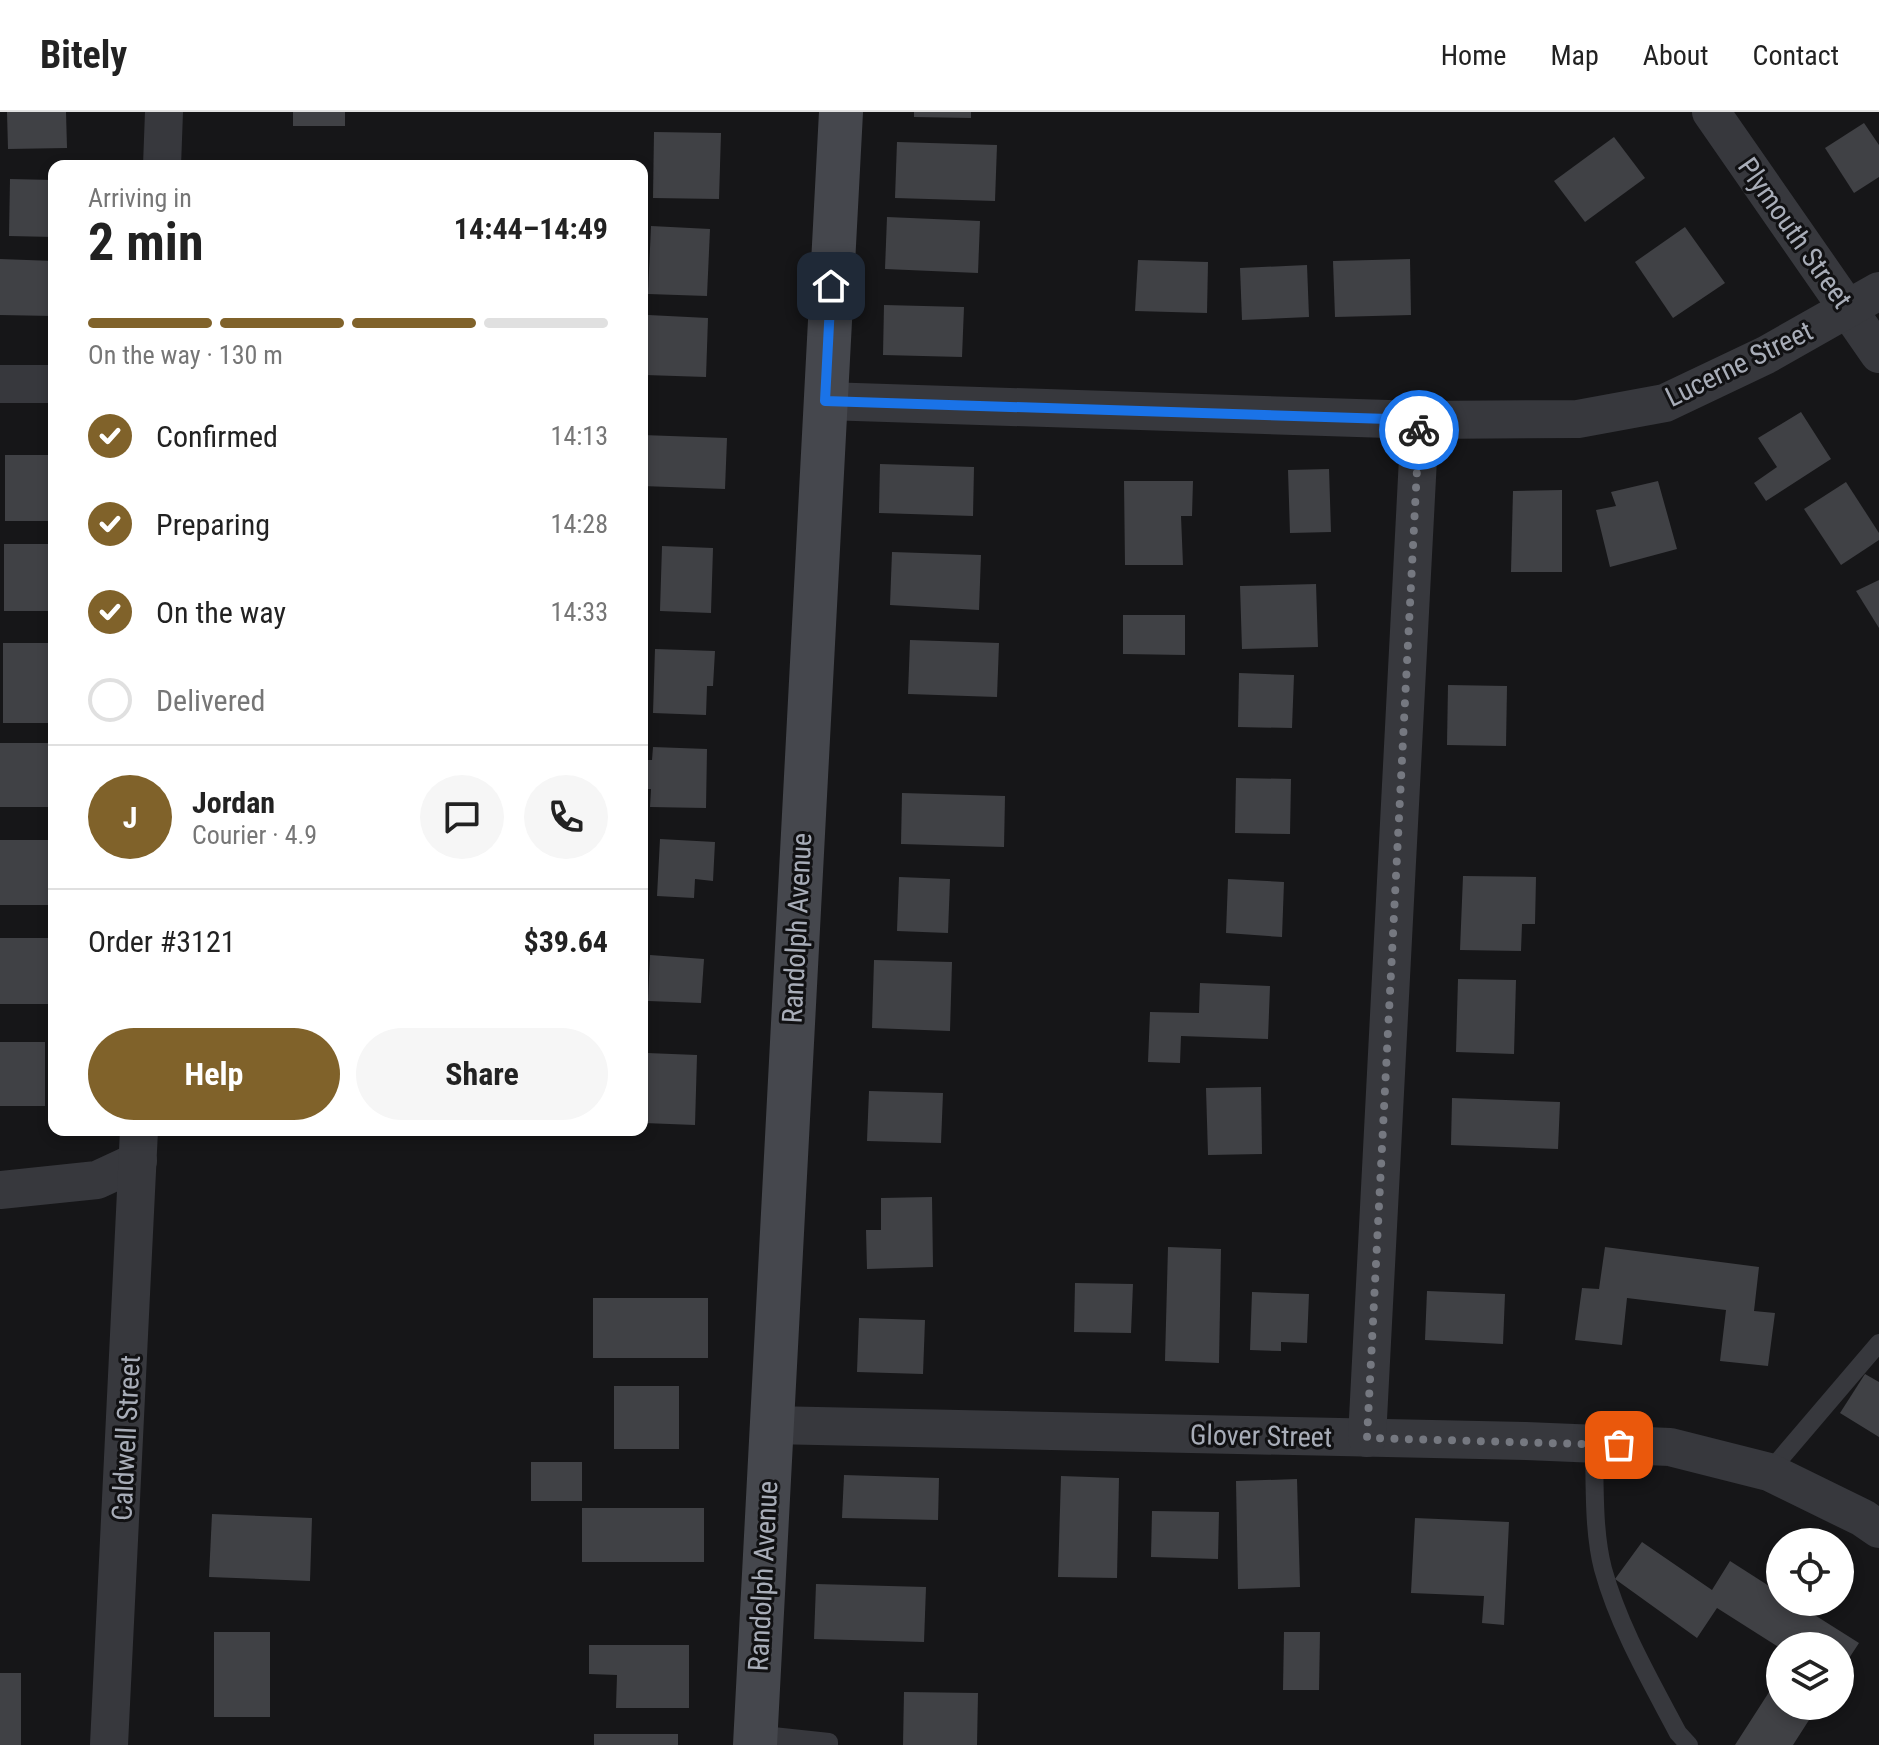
<!DOCTYPE html>
<meta charset="utf-8">
<style>
:root{--surface:#fff;--page:#f6f6f6;--text:#222;--muted:#767676;--line:#e0e0e0;--accent:#80622a}
body{margin:0;font-family:"Roboto Condensed",sans-serif;background:var(--page);color:var(--text);height:100vh;display:flex;flex-direction:column;font-size:30px;white-space:nowrap}
*{box-sizing:border-box;margin:0}
p{font-size:26px;color:var(--muted)}
.icon{flex:none;width:44px;height:44px;fill:none;stroke:currentColor;stroke-width:2;stroke-linecap:round;stroke-linejoin:round}
.map{position:relative;flex:1;overflow:hidden}
.sheet{position:absolute;left:48px;top:48px;width:600px;height:976px;display:flex;flex-direction:column;background:var(--surface);border-radius:16px;box-shadow:0 4px 12px #0003}
.sheet>*{flex:none}
.buttons{position:absolute;left:1766px;top:1416px;display:grid;gap:16px}
.buttons a{display:grid;place-items:center;width:88px;height:88px;border-radius:50%;background:var(--surface);box-shadow:0 4px 12px #0003;font-size:40px}
.pin{position:absolute;display:grid;place-items:center;width:68px;height:68px;color:#fff;margin:-34px;border-radius:16px;box-shadow:0 4px 12px #0006}
.courier{position:absolute;display:grid;place-items:center;width:80px;height:80px;margin:-40px;border:6px solid #1a73e8;border-radius:50%;background:#fff;color:#222;box-shadow:0 2px 10px #0007}
.head em{font-style:normal;font-weight:700}
.head div{display:flex;flex-direction:column-reverse}
.head{display:flex;align-items:center;justify-content:space-between;height:136px;padding:0 40px}
h1{font-size:52px;font-weight:700;line-height:60px}
.bar{display:grid;grid-template-columns:repeat(4,1fr);gap:12px 8px;align-content:center;height:96px;padding:0 40px}
.bar i{height:10px;border-radius:6px;background:var(--line)}
.bar .selected{background:var(--accent)}
.bar p{grid-column:span 4}
.line{display:flex;align-items:center;gap:20px;padding:0 40px;border-top:2px solid var(--line)}
.line div{flex:1}
.round{display:grid;place-items:center;flex:none;width:84px;height:84px;border-radius:42px;background:var(--page)}
ol{padding:0 40px;list-style:none}
li{display:flex;align-items:center;gap:24px;height:88px}
li p{margin-inline-start:auto}
li .icon{padding:8px;border-radius:50%;background:var(--accent);color:#fff;stroke-width:4}
li:last-child{color:var(--muted)}
li i{width:44px;height:44px;border:4px solid var(--line);border-radius:50%}
.cta{display:flex;gap:16px;margin-top:auto;padding:16px 40px}
.cta a{flex:1;height:92px;border-radius:48px;background:var(--accent);color:#fff;font-size:32px;font-weight:700;line-height:92px;text-align:center}
.cta a+a{background:var(--page);color:var(--text)}
header{display:flex;align-items:center;gap:48px;box-sizing:border-box;height:112px;padding:0 40px;background:var(--surface);border-bottom:2px solid var(--line)}
header strong{font-size:38px}
nav{display:flex;gap:44px;margin-inline-start:auto;font-size:28px}
.map>svg:first-child{display:block}
.building{fill:#404145}
.lines{fill:none;stroke-linecap:round;stroke-linejoin:round}
.lane{stroke:#37383d;stroke-width:18}
.street{stroke:#37383d;stroke-width:38}
.secondary{stroke:#45474d;stroke-width:44}
.done{stroke:#757880;stroke-width:8;stroke-dasharray:0 14.4}
.route{stroke:#1a73e8;stroke-width:10}
.labels{text-anchor:middle;dominant-baseline:central;stroke-width:6;stroke-linejoin:round;paint-order:stroke}
.street-label{font-size:28px;fill:#a8adb8;stroke:#111113}
</style>
<header>
<strong>Bitely</strong>
<nav><a>Home</a><a>Map</a><a>About</a><a>Contact</a></nav>
</header>
<div class="map">
<svg width="1879" height="1633" viewBox="0 0 1879 1633">
<rect width="100%" height="100%" fill="#161618"/>
<!-- building -->
<g class="building">
<path d="M 7,0 L 66,0 L 67,36 L 8,37 Z"/>
<rect x="293" y="0" width="52" height="14"/>
<path d="M 914,0 L 971,0 L 971,6 L 914,5 Z"/>
<path d="M 1864,11 L 1879,33 L 1879,65 L 1854,81 L 1825,36 Z"/>
<path d="M 654,20 L 721,21 L 719,87 L 653,86 Z"/>
<path d="M 1614,25 L 1645,66 L 1585,110 L 1554,69 Z"/>
<path d="M 897,30 L 997,33 L 995,89 L 895,86 Z"/>
<path d="M 10,67 L 54,68 L 54,125 L 9,124 Z"/>
<path d="M 887,105 L 980,109 L 978,161 L 885,157 Z"/>
<path d="M 651,114 L 710,117 L 707,184 L 648,182 Z"/>
<path d="M 1685,115 L 1725,171 L 1673,206 L 1635,150 Z"/>
<path d="M 0,147 L 54,149 L 53,204 L 0,203 Z"/>
<path d="M 1410,147 L 1411,203 L 1335,205 L 1333,149 Z"/>
<path d="M 1138,148 L 1208,150 L 1207,201 L 1135,199 Z"/>
<path d="M 1307,153 L 1309,205 L 1242,208 L 1240,156 Z"/>
<path d="M 884,193 L 964,195 L 962,245 L 883,243 Z"/>
<path d="M 648,203 L 708,206 L 706,265 L 645,263 Z"/>
<path d="M 1801,300 L 1831,347 L 1766,389 L 1754,371 L 1777,355 L 1758,326 Z"/>
<path d="M 642,323 L 727,326 L 725,377 L 642,374 Z"/>
<rect x="5" y="343" width="49" height="66"/>
<path d="M 880,352 L 974,355 L 973,404 L 879,401 Z"/>
<path d="M 1329,357 L 1331,420 L 1290,421 L 1288,358 Z"/>
<path d="M 1124,369 L 1193,369 L 1192,404 L 1181,404 L 1183,453 L 1125,453 Z"/>
<path d="M 1658,369 L 1677,437 L 1610,455 L 1596,398 L 1616,394 L 1611,380 Z"/>
<path d="M 1846,370 L 1879,421 L 1879,428 L 1841,453 L 1804,397 Z"/>
<path d="M 1562,378 L 1562,460 L 1511,460 L 1513,379 Z"/>
<rect x="4" y="432" width="50" height="67"/>
<path d="M 662,434 L 713,436 L 711,501 L 660,499 Z"/>
<path d="M 892,440 L 981,443 L 979,498 L 890,493 Z"/>
<path d="M 1879,468 L 1879,516 L 1856,479 Z"/>
<path d="M 1316,472 L 1318,535 L 1242,537 L 1240,474 Z"/>
<path d="M 1123,503 L 1185,503 L 1185,543 L 1123,542 Z"/>
<path d="M 910,528 L 999,531 L 997,585 L 908,582 Z"/>
<rect x="3" y="531" width="49" height="80"/>
<path d="M 655,537 L 715,539 L 713,574 L 707,574 L 706,603 L 653,601 Z"/>
<path d="M 1239,561 L 1294,563 L 1292,616 L 1238,615 Z"/>
<path d="M 1448,573 L 1507,574 L 1506,634 L 1447,633 Z"/>
<rect x="0" y="631" width="54" height="64"/>
<path d="M 653,635 L 707,637 L 706,696 L 650,695 L 651,677 L 642,677 L 642,648 L 652,648 Z"/>
<path d="M 1236,666 L 1291,667 L 1290,722 L 1235,721 Z"/>
<path d="M 902,681 L 1005,684 L 1004,735 L 901,732 Z"/>
<path d="M 660,727 L 715,730 L 713,769 L 695,767 L 694,786 L 657,784 Z"/>
<rect x="0" y="728" width="49" height="65"/>
<path d="M 1463,764 L 1536,765 L 1535,812 L 1522,812 L 1521,839 L 1460,838 Z"/>
<path d="M 899,765 L 950,767 L 948,821 L 897,819 Z"/>
<path d="M 1228,767 L 1284,770 L 1282,825 L 1226,821 Z"/>
<rect x="0" y="826" width="48" height="66"/>
<path d="M 650,843 L 704,847 L 701,891 L 648,889 Z"/>
<path d="M 874,848 L 952,850 L 950,919 L 872,916 Z"/>
<path d="M 1458,867 L 1516,868 L 1514,942 L 1456,940 Z"/>
<path d="M 1200,871 L 1270,874 L 1268,927 L 1181,924 L 1180,951 L 1148,950 L 1150,900 L 1199,901 Z"/>
<rect x="0" y="930" width="45" height="64"/>
<path d="M 647,941 L 697,943 L 695,1013 L 644,1011 Z"/>
<path d="M 1261,975 L 1262,1042 L 1208,1043 L 1206,976 Z"/>
<path d="M 869,979 L 943,981 L 941,1031 L 867,1029 Z"/>
<path d="M 1452,986 L 1560,990 L 1558,1037 L 1451,1033 Z"/>
<path d="M 932,1085 L 933,1155 L 867,1157 L 866,1118 L 881,1118 L 881,1086 Z"/>
<path d="M 1168,1135 L 1221,1137 L 1219,1251 L 1165,1249 Z"/>
<path d="M 1605,1135 L 1759,1155 L 1754,1199 L 1775,1201 L 1768,1254 L 1720,1249 L 1726,1198 L 1627,1186 L 1622,1233 L 1575,1228 L 1582,1176 L 1599,1177 Z"/>
<path d="M 1075,1171 L 1133,1172 L 1131,1221 L 1074,1220 Z"/>
<path d="M 1427,1179 L 1505,1182 L 1503,1232 L 1425,1228 Z"/>
<path d="M 1252,1180 L 1309,1182 L 1307,1231 L 1281,1230 L 1281,1239 L 1250,1238 Z"/>
<rect x="593" y="1186" width="115" height="60"/>
<path d="M 859,1206 L 925,1208 L 923,1262 L 857,1260 Z"/>
<path d="M 1865,1262 L 1879,1270 L 1879,1325 L 1840,1301 Z"/>
<rect x="614" y="1274" width="65" height="63"/>
<rect x="531" y="1350" width="51" height="39"/>
<path d="M 844,1363 L 939,1366 L 938,1408 L 842,1406 Z"/>
<path d="M 1061,1364 L 1119,1366 L 1117,1466 L 1058,1465 Z"/>
<path d="M 1297,1367 L 1300,1475 L 1238,1477 L 1236,1369 Z"/>
<rect x="582" y="1396" width="122" height="54"/>
<path d="M 1152,1399 L 1219,1400 L 1218,1447 L 1151,1445 Z"/>
<path d="M 212,1402 L 312,1406 L 310,1469 L 209,1465 Z"/>
<path d="M 1415,1406 L 1509,1410 L 1504,1513 L 1482,1511 L 1484,1484 L 1411,1481 Z"/>
<path d="M 1642,1430 L 1712,1478 L 1730,1449 L 1780,1481 L 1780,1490 L 1794,1490 L 1859,1531 L 1840,1560 L 1840,1534 L 1780,1536 L 1717,1496 L 1697,1526 L 1615,1467 Z"/>
<path d="M 816,1472 L 926,1475 L 924,1530 L 814,1527 Z"/>
<rect x="214" y="1520" width="56" height="85"/>
<path d="M 1284,1520 L 1320,1520 L 1319,1578 L 1283,1578 Z"/>
<path d="M 589,1533 L 689,1533 L 689,1596 L 616,1596 L 617,1563 L 589,1562 Z"/>
<rect x="0" y="1561" width="21" height="72"/>
<path d="M 1780,1563 L 1780,1594 L 1818,1594 L 1793,1633 L 1735,1633 Z"/>
<path d="M 904,1580 L 978,1581 L 977,1633 L 903,1633 Z"/>
<rect x="594" y="1622" width="84" height="11"/>
</g>
<g class="lines">
<!-- lane -->
<g class="lane">
<path d="M 1594,1332 C 1595,1371 1593,1419 1603,1457 C 1619,1515 1650,1568 1678,1621 L 1689,1633"/>
<path d="M 1769,1360 L 1879,1231"/>
<path d="M 755,1622 L 829,1630 L 829,1633"/>
</g>
<!-- street -->
<g class="street">
<path d="M 1711,0 L 1879,242"/>
<path d="M 162,54 L 164,0"/>
<path d="M 0,272 L 54,272"/>
<path d="M 825,289 L 1420,308 L 1578,307 L 1665,291 L 1766,243 L 1879,179"/>
<path d="M 0,1078 L 97,1068 L 138,1049"/>
<path d="M 770,1313 L 1526,1329 L 1670,1335 L 1769,1360 L 1863,1406 L 1879,1417"/>
<path d="M 1367,1326 L 1420,308"/>
<path d="M 109,1633 L 139,1018"/>
</g>
<!-- secondary -->
<path class="secondary" d="M 755,1633 L 841,0"/>
</g>
<g class="lines">
<!-- done -->
<path class="done" d="M 1419,318 L 1367,1326 L 1619,1333"/>
<!-- route -->
<path class="route" d="M 831,174 L 825,289 L 1420,308 L 1419,318"/>
</g>
<g class="labels">
<!-- street labels -->
<g class="street-label">
<text transform="translate(1795 121) rotate(55)">Plymouth Street</text>
<text transform="translate(1739 252) rotate(-26)">Lucerne Street</text>
<text transform="translate(797 816) rotate(-87)">Randolph Avenue</text>
<text transform="translate(1261 1324) rotate(1)">Glover Street</text>
<text transform="translate(126 1326) rotate(-87)">Caldwell Street</text>
<text transform="translate(763 1464) rotate(-87)">Randolph Avenue</text>
</g>
</g>
</svg>
<div class="buttons">
<a><svg class="icon" aria-label="locate" viewBox="0 0 24 24"><circle cx="12" cy="12" r="6"/><path d="M12 2v4M12 18v4M2 12h4M18 12h4"/></svg></a>
<a><svg class="icon" aria-label="layers" viewBox="0 0 24 24"><path d="M12 4l9 5-9 5-9-5zM3 14l9 5 9-5"/></svg></a>
</div>
<div class="pin" style="left:1619px;top:1333px;background:#ea580c"><svg class="icon" aria-label="bag" viewBox="0 0 24 24"><path d="M5 8h14l-1 12H6zM9 8a3 3 0 0 1 6 0"/></svg></div>
<div class="pin" style="left:831px;top:174px;background:#1f2937"><svg class="icon" aria-label="home" viewBox="0 0 24 24"><path d="M3 11l9-7 9 7M6 9v11h12V9"/></svg></div>
<div class="courier" style="left:1419px;top:318px"><svg class="icon" aria-label="bike" viewBox="0 0 24 24"><circle cx="6" cy="16" r="4"/><circle cx="18" cy="16" r="4"/><path d="M6 16l4-8h5l3 8M10 8l3 8H6M13 5h3"/></svg></div>
<section class="sheet">
<div class="head"><div><h1>2 min</h1><p>Arriving in</p></div><em>14:44–14:49</em></div>
<div class="bar"><i class="selected"></i><i class="selected"></i><i class="selected"></i><i></i><p>On the way · 130 m</p></div>
<ol>
<li><svg class="icon" aria-label="check" viewBox="0 0 24 24"><path d="M5 12l5 5 9-10"/></svg>Confirmed<p>14:13</p></li>
<li><svg class="icon" aria-label="check" viewBox="0 0 24 24"><path d="M5 12l5 5 9-10"/></svg>Preparing<p>14:28</p></li>
<li><svg class="icon" aria-label="check" viewBox="0 0 24 24"><path d="M5 12l5 5 9-10"/></svg>On the way<p>14:33</p></li>
<li><i></i>Delivered</li>
</ol>
<div class="line" style="height:144px"><b class="round" style="background:var(--accent);color:#fff">J</b><div><b>Jordan</b><p>Courier · 4.9</p></div><a class="round"><svg class="icon" aria-label="chat" viewBox="0 0 24 24"><path d="M4 5h16v11H9l-5 4z"/></svg></a><a class="round"><svg class="icon" aria-label="phone" viewBox="0 0 24 24"><path d="M5 4h4l2 5-3 2q2 4 5 5l2-3 5 2v4C11 20 4 13 5 4z"/></svg></a></div>
<div class="line" style="height:104px"><div>Order #3121</div><b>$39.64</b></div>
<div class="cta"><a>Help</a><a>Share</a></div>
</section>
</div>
